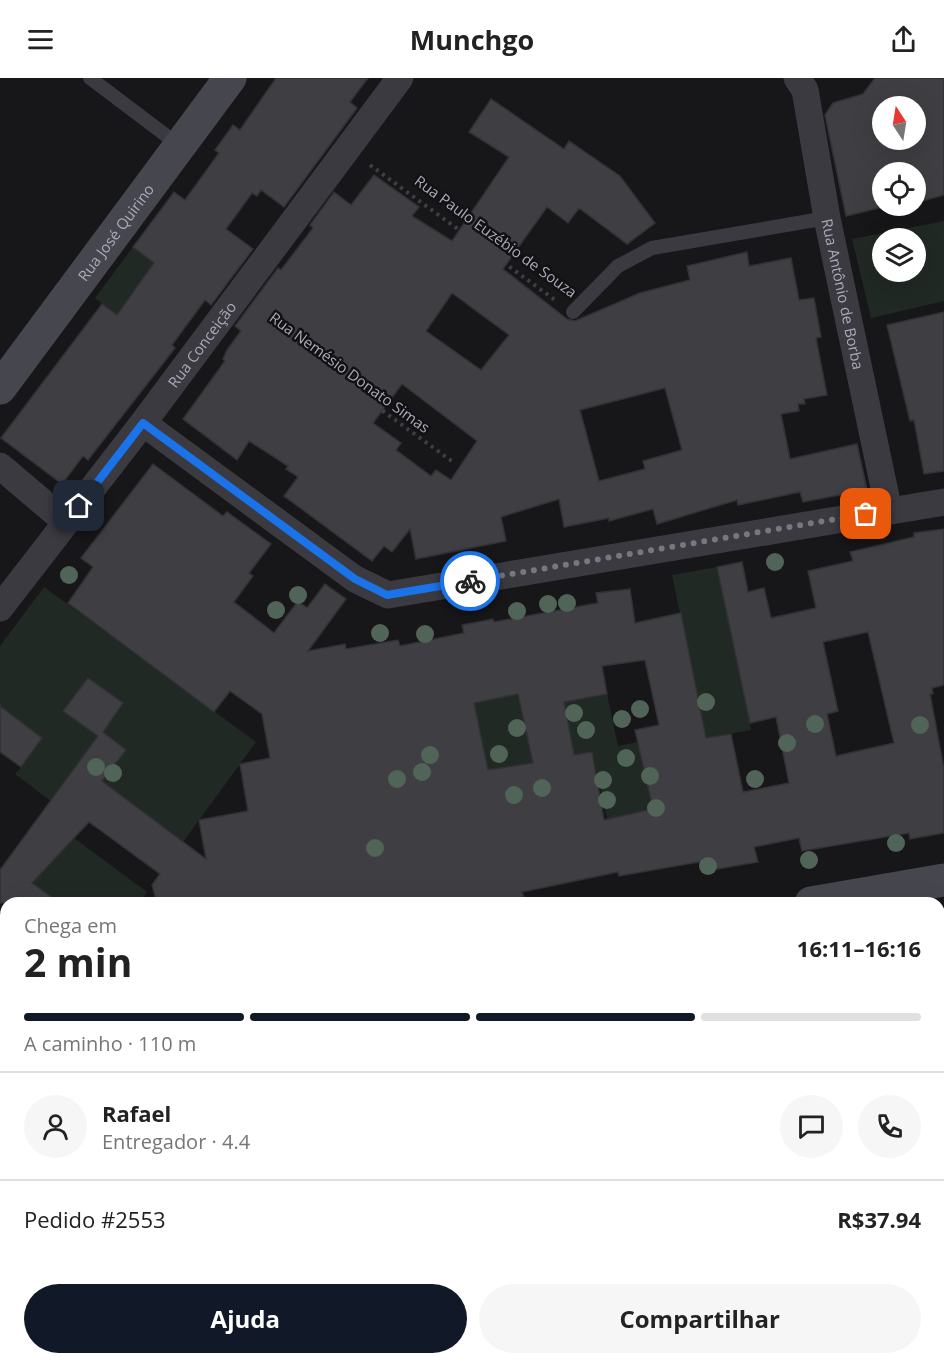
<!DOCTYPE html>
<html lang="pt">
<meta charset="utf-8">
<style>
:root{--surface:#fff;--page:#f6f6f6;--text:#222;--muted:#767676;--line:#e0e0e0;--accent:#111827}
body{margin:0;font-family:"Open Sans",sans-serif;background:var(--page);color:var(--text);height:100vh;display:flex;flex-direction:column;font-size:22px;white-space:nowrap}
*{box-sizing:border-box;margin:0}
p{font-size:20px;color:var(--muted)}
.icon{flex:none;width:33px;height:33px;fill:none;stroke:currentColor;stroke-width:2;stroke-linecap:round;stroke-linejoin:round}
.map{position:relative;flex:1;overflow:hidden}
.sheet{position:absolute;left:0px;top:819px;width:945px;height:468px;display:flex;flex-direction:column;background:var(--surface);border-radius:18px 18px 0 0;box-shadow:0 6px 24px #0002}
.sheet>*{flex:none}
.needle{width:39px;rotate:348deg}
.tools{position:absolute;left:872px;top:18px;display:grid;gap:12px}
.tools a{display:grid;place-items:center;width:54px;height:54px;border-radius:50%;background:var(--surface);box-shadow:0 6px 24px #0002;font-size:30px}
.pin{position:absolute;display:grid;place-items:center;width:51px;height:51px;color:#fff;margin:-26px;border-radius:12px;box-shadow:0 3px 9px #0006}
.courier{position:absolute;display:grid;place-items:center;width:60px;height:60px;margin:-30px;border:4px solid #1a73e8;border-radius:50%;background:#fff;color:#222;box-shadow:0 2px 8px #0007}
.overview em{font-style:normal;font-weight:700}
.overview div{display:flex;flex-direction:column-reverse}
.overview{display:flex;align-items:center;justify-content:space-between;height:102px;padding:0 24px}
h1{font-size:39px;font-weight:700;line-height:45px}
.bar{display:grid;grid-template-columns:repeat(4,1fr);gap:9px 6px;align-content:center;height:72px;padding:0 24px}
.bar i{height:8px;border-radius:4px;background:var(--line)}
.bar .active{background:var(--accent)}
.bar p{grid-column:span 4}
.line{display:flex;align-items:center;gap:15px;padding:0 24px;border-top:2px solid var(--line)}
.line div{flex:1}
.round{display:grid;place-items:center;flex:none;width:63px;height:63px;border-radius:32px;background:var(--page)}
.action{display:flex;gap:12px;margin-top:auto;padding:12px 24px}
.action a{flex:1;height:69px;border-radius:36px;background:var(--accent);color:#fff;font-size:24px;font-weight:700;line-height:69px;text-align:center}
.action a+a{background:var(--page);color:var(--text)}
header{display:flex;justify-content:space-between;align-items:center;height:78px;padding:0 24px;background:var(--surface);font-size:27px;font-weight:700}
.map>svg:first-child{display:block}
.built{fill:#242326}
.green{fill:#212924;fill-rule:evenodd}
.building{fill:#3f3e43;stroke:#323135;stroke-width:1.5;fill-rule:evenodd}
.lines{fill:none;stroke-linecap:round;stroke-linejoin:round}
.path{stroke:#3e3e45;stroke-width:4;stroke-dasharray:3 4.5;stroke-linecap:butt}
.lane{stroke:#3a3a40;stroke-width:14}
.street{stroke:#3a3a40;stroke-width:27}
.secondary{stroke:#46464e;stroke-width:33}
.tree{fill:#516458}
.done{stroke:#767781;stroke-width:6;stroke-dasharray:0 10.8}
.route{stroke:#1a73e8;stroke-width:8}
.labels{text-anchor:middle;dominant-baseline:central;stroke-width:5;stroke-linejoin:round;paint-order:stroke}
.street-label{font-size:15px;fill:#a9aab9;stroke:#121214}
</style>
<header><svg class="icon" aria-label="menu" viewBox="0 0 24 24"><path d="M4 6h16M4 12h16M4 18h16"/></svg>Munchgo<svg class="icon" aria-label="share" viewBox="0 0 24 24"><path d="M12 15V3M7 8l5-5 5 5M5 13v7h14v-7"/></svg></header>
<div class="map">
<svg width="944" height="1287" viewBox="0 0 944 1287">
<rect width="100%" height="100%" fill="#171719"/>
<!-- built -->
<path class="built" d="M 944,829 L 944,899 L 939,868 L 939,830 Z"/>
<!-- green -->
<g class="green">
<path d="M 944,143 L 944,223 L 871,240 L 852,161 ZM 915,160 L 915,194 L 882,194 L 882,160 Z"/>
<path d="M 133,169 L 154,185 L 133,249 L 95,220 Z"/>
<path d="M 717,489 L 751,652 L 706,660 L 672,497 Z"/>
<path d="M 44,509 L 256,664 L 183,764 L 52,724 L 15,696 L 21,689 L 0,628 L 0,568 Z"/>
<path d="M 517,615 L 533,685 L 488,692 L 474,625 Z"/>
<path d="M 607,616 L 618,668 L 638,664 L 653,731 L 622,738 L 625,750 L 610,753 L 592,674 L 574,677 L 563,624 Z"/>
<path d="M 74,760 L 147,814 L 140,825 L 60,825 L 28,802 L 54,769 L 61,774 Z"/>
<path d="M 275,1281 L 359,1281 L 317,1287 L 276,1287 Z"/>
</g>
<!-- building -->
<g class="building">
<path d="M 276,0 L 368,0 L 350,24 L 357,30 L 284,129 L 261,112 L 257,118 L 252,115 L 226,151 L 253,171 L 211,227 L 205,222 L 172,267 L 175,270 L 88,382 L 83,378 L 62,406 L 1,360 L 102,226 L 117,237 L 154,185 L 133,169 L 174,114 L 185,122 L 219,75 L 215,72 L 233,47 L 240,52 Z"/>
<path d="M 875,0 L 944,0 L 944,117 L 915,125 L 915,94 L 882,94 L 882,128 L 887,128 L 846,138 L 825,37 L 833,25 L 863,16 ZM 882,28 L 915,28 L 915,62 L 882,62 Z"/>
<path d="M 491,21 L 564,71 L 569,63 L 620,98 L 655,145 L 627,166 L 579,130 L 568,145 L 547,129 L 503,191 L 567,241 L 575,243 L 640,215 L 690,202 L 687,188 L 747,174 L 749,188 L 791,180 L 799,222 L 814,220 L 821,259 L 816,260 L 827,317 L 804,321 L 805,326 L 798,326 L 799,333 L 781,336 L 790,381 L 857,366 L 867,412 L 803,424 L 800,414 L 738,427 L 737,422 L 657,446 L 653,431 L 609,443 L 609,440 L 564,449 L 559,421 L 501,439 L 506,463 L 416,481 L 410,451 L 392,474 L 384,468 L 372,483 L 284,418 L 298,399 L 286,391 L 288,388 L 249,363 L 237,382 L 183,341 L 225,283 L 223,281 L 227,272 L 241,253 L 235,248 L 278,190 L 281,192 L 313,150 L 310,147 L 334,114 L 351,127 L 374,97 L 419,129 L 412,138 L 452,163 L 509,79 L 469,54 ZM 452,215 L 509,257 L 481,292 L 426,253 ZM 402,306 L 477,363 L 451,402 L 436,392 L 431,398 L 396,372 L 401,365 L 373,345 ZM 665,310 L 682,372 L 643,383 L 645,391 L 599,403 L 580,332 Z"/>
<path d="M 944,234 L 944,393 L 924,396 L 914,342 L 910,343 L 887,247 Z"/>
<path d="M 153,386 L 223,438 L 227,434 L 271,466 L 249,495 L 253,498 L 234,524 L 274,555 L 298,523 L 307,530 L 325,506 L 346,521 L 308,573 L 345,566 L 346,571 L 398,562 L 400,568 L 464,555 L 462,547 L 493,541 L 494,544 L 598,525 L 596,515 L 630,511 L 635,545 L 681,535 L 706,660 L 731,656 L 743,714 L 789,705 L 776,639 L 750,645 L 717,489 L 742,484 L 748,514 L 764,510 L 771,540 L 816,530 L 808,493 L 853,483 L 850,474 L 914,459 L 914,455 L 944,451 L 944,607 L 932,610 L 933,616 L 930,616 L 944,691 L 944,755 L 910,761 L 909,755 L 802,773 L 799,760 L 754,769 L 758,784 L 712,792 L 710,782 L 619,798 L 618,794 L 522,814 L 524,819 L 496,825 L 475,825 L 474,820 L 451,825 L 157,825 L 152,807 L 160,796 L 89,744 L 32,805 L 60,825 L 0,825 L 0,792 L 98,658 L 63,633 L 88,600 L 123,625 L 103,654 L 126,672 L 102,703 L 206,781 L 199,742 L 248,733 L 240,686 L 270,680 L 262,636 L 230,613 L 214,634 L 68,525 L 93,489 L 81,480 ZM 868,554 L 894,665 L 836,678 L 827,636 L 838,633 L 823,564 ZM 645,582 L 659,647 L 635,652 L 653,731 L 604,742 L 592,674 L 574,677 L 564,624 L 607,616 L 602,588 ZM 518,616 L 533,685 L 488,692 L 474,625 Z"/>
<path d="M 0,628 L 42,660 L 21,689 L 0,674 Z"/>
</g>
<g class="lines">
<!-- path -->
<g class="path">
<path d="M 370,87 L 555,222"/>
<path d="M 255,240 L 453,384"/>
</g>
<!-- lane -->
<g class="lane">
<path d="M 90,0 L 180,68"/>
<path d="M 573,234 L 618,188 L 652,170 L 827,140"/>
</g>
<!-- street -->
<g class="street">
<path id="s1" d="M 797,0 L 805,12 L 827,140 L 889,433"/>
<path d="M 143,345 L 355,501 L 388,517 L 944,424"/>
<path d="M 0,388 L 66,444"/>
<path id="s2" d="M 0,530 L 143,345 L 400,0"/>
</g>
<!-- secondary -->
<g class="secondary">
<path id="s3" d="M 0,310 L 230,0"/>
<path d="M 811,825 L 944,802"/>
<path d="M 0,1070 L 6,1063"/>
</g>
</g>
<!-- trees -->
<g class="tree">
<circle cx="775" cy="484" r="9"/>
<circle cx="69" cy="497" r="9"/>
<circle cx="298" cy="517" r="9"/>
<circle cx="567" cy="525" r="9"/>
<circle cx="548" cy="526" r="9"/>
<circle cx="276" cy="532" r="9"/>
<circle cx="517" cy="533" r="9"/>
<circle cx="380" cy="555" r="9"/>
<circle cx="425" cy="556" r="9"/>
<circle cx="706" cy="624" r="9"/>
<circle cx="640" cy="631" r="9"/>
<circle cx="574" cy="635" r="9"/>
<circle cx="622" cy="641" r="9"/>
<circle cx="815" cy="646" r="9"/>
<circle cx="920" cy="647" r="9"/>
<circle cx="517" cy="650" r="9"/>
<circle cx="586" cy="652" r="9"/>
<circle cx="787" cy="665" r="9"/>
<circle cx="499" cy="676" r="9"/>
<circle cx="430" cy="677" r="9"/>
<circle cx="626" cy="680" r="9"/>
<circle cx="96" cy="689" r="9"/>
<circle cx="422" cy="694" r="9"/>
<circle cx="113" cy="695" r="9"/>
<circle cx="650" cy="698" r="9"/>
<circle cx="397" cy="701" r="9"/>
<circle cx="755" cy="701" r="9"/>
<circle cx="603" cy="702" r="9"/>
<circle cx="542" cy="710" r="9"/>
<circle cx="514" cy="717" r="9"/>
<circle cx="607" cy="722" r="9"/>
<circle cx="656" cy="730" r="9"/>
<circle cx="896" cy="765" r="9"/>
<circle cx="375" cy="770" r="9"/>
<circle cx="809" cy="782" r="9"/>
<circle cx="708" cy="788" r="9"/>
</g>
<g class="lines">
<!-- done -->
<path class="done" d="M 470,503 L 866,436"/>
<!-- route -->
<path class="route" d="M 79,428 L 143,345 L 355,501 L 387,517 L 470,503"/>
</g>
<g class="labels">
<!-- street labels -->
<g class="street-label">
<text stroke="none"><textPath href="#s3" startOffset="194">Rua José Quirino</textPath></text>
<text transform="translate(496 158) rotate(36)">Rua Paulo Euzébio de Souza</text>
<text stroke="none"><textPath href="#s1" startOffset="222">Rua Antônio de Borba</textPath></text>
<text stroke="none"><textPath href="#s2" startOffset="332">Rua Conceição</textPath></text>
<text transform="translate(350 294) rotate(36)">Rua Nemésio Donato Simas</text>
</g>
</g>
</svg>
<div class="tools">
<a><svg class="needle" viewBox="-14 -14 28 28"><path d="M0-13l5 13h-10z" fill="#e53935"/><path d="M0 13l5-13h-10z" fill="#767676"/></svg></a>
<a><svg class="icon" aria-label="locate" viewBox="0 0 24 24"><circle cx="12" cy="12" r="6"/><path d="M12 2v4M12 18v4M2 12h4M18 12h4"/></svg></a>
<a><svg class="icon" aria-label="layers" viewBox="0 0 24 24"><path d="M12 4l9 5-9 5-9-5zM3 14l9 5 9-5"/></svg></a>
</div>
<div class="pin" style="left:866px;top:436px;background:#ea580c"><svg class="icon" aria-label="bag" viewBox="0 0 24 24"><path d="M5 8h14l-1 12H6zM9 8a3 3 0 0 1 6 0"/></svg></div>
<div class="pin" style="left:79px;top:428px;background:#1f2937"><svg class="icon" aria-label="home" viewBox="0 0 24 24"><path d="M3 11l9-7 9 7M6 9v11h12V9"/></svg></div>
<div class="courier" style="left:470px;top:503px"><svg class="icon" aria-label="bike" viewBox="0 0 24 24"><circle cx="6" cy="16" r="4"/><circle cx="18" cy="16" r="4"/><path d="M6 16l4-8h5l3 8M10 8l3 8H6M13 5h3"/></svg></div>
<section class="sheet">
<div class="overview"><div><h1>2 min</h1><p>Chega em</p></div><em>16:11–16:16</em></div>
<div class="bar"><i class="active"></i><i class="active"></i><i class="active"></i><i></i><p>A caminho · 110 m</p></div>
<div class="line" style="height:108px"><a class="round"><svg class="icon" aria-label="person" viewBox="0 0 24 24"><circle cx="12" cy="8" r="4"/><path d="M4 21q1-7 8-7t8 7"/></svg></a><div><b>Rafael</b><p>Entregador · 4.4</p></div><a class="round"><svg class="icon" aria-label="chat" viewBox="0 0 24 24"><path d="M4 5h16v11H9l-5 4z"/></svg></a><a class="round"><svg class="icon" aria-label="phone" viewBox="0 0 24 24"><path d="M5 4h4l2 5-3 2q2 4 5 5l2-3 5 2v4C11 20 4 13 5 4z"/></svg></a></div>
<div class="line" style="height:78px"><div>Pedido #2553</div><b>R$37.94</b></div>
<div class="action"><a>Ajuda</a><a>Compartilhar</a></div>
</section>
</div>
